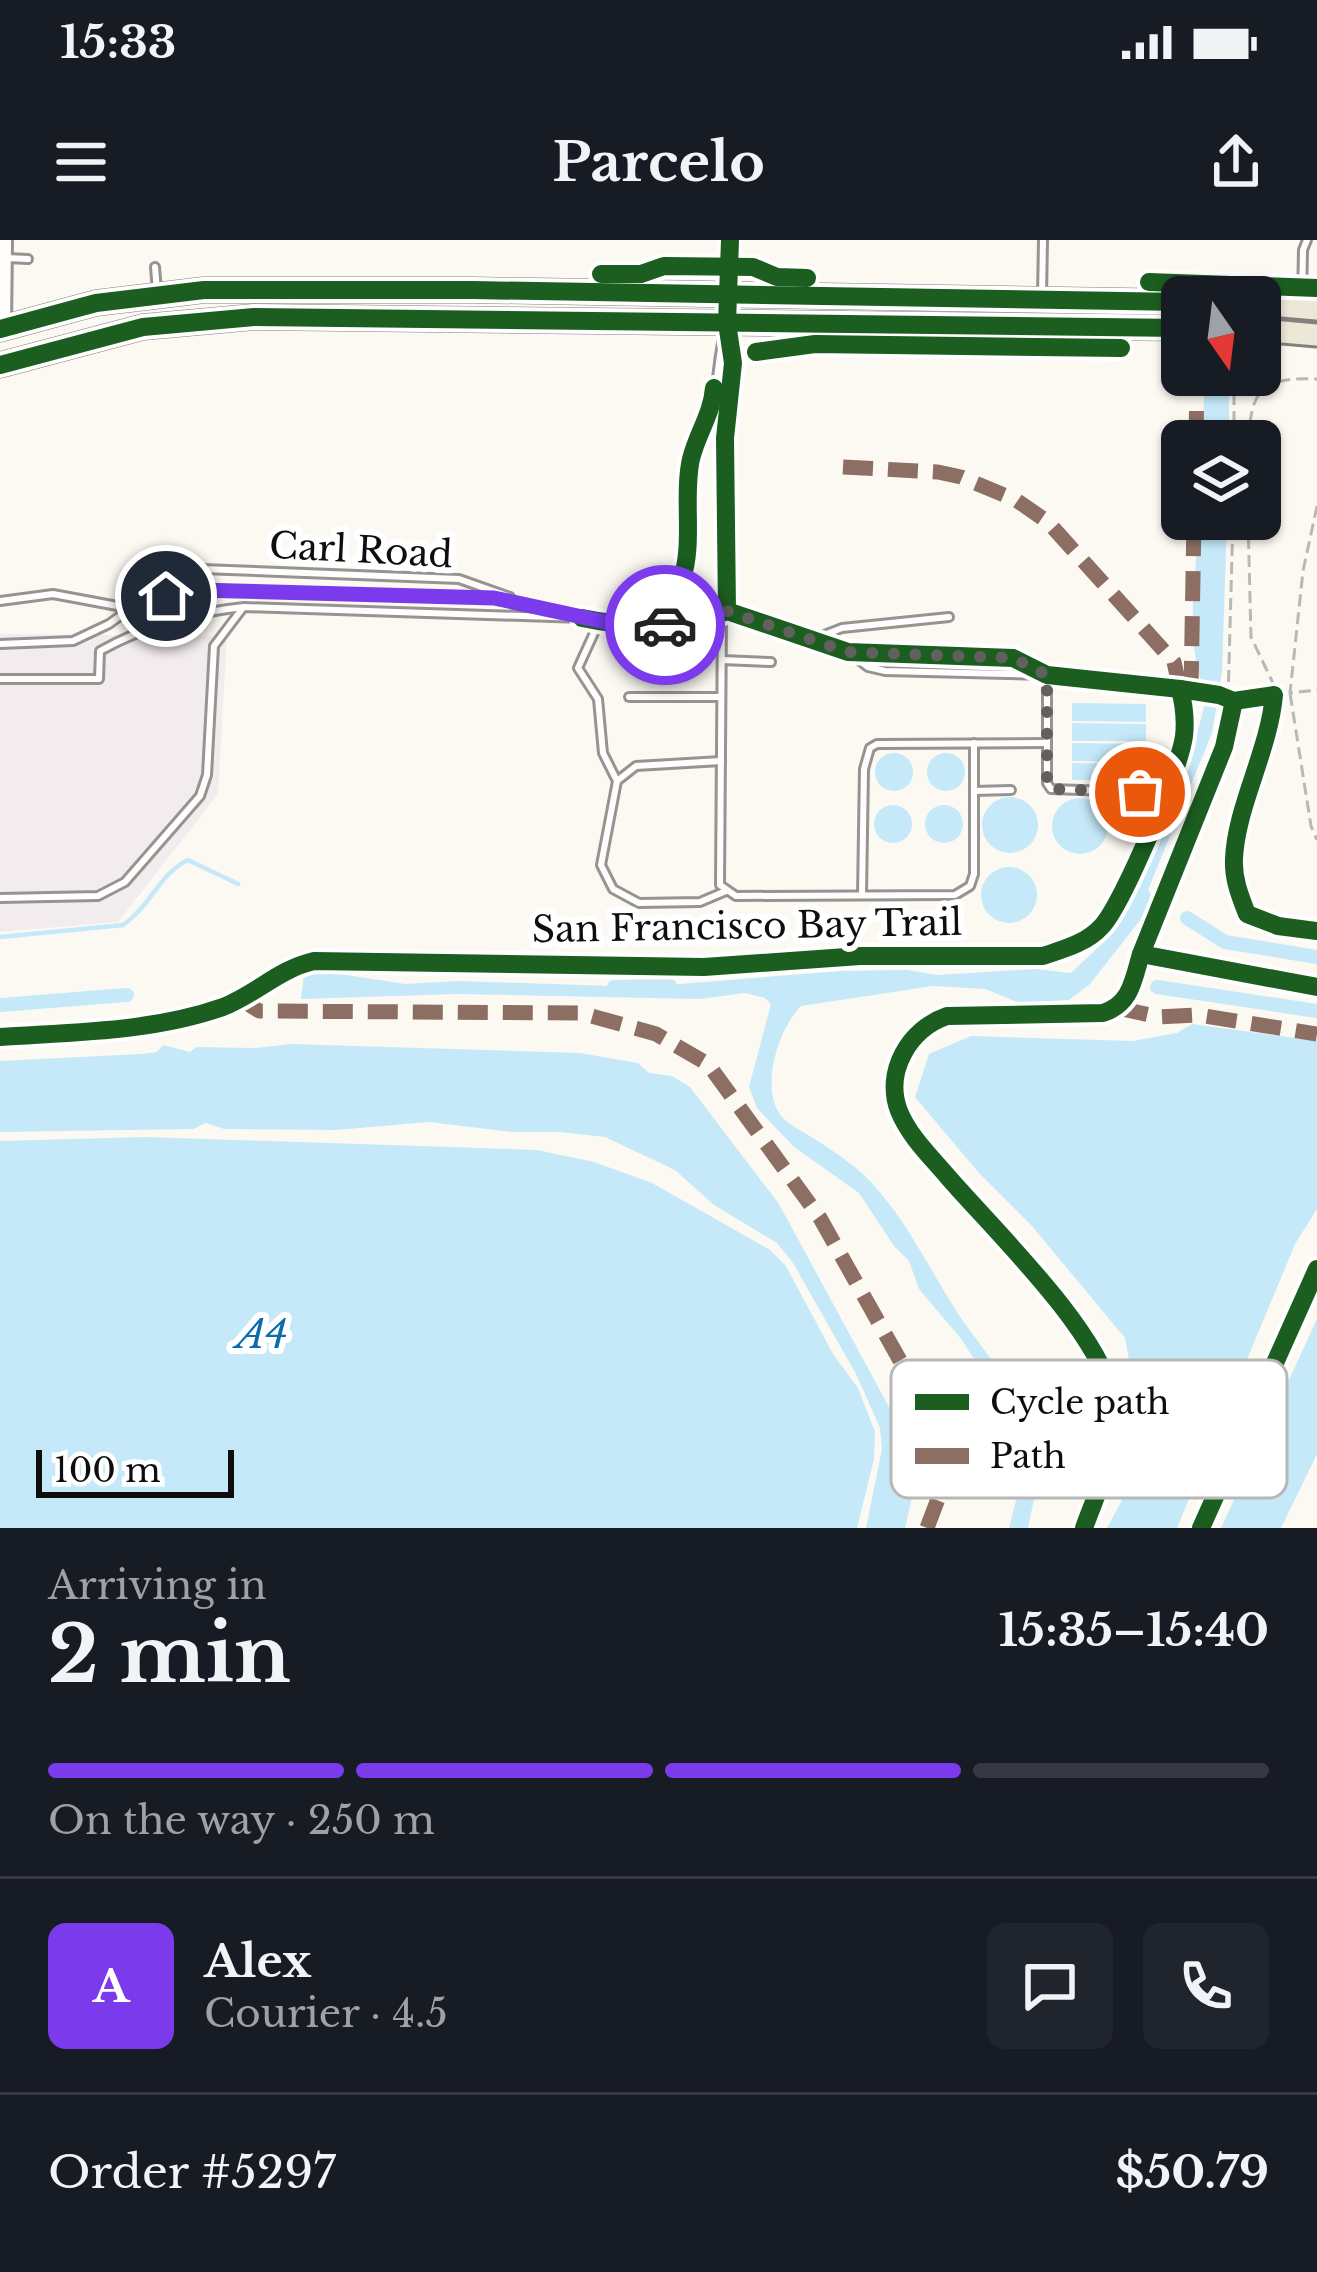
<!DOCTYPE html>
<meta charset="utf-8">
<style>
:root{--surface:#171b24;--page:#20242c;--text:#f1f3f6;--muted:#9ea1a6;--line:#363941;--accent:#7c3aed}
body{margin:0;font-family:"Libre Baskerville",serif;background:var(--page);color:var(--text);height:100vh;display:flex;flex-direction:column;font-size:45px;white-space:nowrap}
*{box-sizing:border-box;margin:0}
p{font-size:39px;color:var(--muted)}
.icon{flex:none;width:66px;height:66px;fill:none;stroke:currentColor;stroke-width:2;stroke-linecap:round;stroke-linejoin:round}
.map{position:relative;height:1288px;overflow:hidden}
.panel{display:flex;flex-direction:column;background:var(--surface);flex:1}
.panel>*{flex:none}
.needle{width:78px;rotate:166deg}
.tools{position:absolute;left:1161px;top:36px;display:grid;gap:24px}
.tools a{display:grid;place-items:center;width:120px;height:120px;border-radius:18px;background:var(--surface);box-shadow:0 3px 9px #0004;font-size:60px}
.scale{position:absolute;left:36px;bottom:30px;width:198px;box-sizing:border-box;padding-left:12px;border:6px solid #0e0e0e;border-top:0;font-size:33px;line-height:42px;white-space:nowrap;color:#0e0e0e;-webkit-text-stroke:9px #fff;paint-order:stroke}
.pin{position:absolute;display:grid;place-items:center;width:102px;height:102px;color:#fff;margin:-51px;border:6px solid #fff;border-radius:50%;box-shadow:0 3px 12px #0007}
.courier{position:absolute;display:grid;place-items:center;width:120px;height:120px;margin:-60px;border:9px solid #7c3aed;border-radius:50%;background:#fff;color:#222;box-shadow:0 3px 15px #0007}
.summary em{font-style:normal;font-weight:800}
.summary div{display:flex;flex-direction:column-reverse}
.summary{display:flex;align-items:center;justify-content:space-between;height:204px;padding:0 48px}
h1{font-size:78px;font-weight:800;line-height:90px}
.bar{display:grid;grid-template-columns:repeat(4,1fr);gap:18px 12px;align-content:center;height:144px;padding:0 48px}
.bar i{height:15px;border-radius:9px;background:var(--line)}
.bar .current{background:var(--accent)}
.bar p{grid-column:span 4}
.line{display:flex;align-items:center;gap:30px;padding:0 48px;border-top:3px solid var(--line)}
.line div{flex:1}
.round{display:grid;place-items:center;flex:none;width:126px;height:126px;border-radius:18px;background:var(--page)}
.status{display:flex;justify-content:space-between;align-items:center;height:84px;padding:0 60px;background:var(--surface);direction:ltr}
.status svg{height:33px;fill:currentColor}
header{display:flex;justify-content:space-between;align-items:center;height:156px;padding:0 48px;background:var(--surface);font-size:54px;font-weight:800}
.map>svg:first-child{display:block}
.industrial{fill:#f3ecef}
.water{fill:#c5e9f9}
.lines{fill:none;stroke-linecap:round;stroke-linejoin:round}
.stream{stroke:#c5e9f9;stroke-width:4.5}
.canal{stroke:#c5e9f9;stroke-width:14}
.service-casing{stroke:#959491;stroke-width:12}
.minor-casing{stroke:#959491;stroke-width:20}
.tertiary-casing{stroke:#959491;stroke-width:22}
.primary-casing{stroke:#82817e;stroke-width:27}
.path{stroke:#b8b8b6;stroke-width:3;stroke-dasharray:12 6;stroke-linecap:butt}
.service{stroke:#fffefd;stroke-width:6}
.minor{stroke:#fffefd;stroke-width:14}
.tertiary{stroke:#fffefd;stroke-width:16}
.primary{stroke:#ede7d8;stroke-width:21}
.quiet{stroke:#8d6e63;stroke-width:15;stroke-dasharray:30 15;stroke-linecap:butt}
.cycleway-casing{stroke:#fff;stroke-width:26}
.cycleway{stroke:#1b5e20;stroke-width:18}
.done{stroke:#61605e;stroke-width:12;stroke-dasharray:0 21.6}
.route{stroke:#7c3aed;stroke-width:15}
.labels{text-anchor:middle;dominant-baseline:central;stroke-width:12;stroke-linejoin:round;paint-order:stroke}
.street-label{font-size:36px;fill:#0e0e0e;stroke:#fff}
.water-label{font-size:39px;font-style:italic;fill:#0a6cac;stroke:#fff}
.key{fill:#fff;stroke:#b7b7b7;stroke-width:3}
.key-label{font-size:33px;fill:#0e0e0e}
</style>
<div class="status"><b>15:33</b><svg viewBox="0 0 49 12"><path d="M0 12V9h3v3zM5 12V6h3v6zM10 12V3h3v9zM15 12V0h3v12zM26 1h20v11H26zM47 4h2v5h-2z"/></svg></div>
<header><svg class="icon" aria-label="menu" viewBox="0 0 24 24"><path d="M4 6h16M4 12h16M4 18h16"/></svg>Parcelo<svg class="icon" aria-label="share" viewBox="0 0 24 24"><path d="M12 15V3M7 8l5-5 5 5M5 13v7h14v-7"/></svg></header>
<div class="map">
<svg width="1317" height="1288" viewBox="0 0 1317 1288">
<rect width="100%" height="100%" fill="#fcf9f2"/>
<!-- industrial -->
<path class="industrial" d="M 0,394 L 227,396 L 218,554 L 118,682 L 0,692 Z"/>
<!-- water -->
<g class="water">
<path d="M 1205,135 L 1229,135 L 1229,201 L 1202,201 Z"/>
<path d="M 1199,279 L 1227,279 L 1222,432 L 1212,493 L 1148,650 L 1152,656 L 1141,679 L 1090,744 L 1069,760 L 1020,763 L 985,749 L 933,746 L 801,766 C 778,789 759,850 782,877 C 789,885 804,892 813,898 C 835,912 860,928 877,949 C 909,985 931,1032 957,1072 C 986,1117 1032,1160 1037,1215 C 1039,1240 1033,1264 1028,1288 L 1009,1288 L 1017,1257 L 1016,1199 L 1008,1180 L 992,1158 L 990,1144 L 962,1100 L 919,1049 L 909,1021 L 894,1006 L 859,953 L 794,907 L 757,868 L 749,847 L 771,764 L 765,758 L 745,753 L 700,759 L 456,754 L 301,759 L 304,734 L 340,734 L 405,744 L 459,741 L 643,747 L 840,731 L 907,730 L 938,735 L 1035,729 L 1071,733 L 1109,697 L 1166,581 L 1192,514 L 1207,455 C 1182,405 1197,334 1199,279 Z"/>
<path d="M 1072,463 L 1146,464 L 1146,482 L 1072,481 Z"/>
<path d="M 1072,483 L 1146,484 L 1146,501 L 1072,501 Z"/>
<path d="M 1072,503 L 1145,504 L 1145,522 L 1072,521 Z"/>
<circle cx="946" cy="532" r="19"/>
<circle cx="894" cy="532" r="19"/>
<path d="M 1072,523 L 1146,524 L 1146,541 L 1072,540 Z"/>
<circle cx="1010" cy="585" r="28"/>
<circle cx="1080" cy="586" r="28"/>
<circle cx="944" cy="584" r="19"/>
<circle cx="893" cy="584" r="19"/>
<circle cx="1009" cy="655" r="28"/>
<path d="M 1192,784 L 1317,801 L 1317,969 L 1295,1004 L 1177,1288 L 1107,1288 L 1121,1262 L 1140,1179 L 1125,1098 L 1032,986 L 979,933 L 915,857 L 929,814 L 971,796 L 1133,801 L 1177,793 Z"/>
<path d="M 291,804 L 580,813 L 638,823 L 649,833 L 672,836 L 690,847 L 779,964 L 889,1167 L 913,1229 L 914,1249 L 905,1288 L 866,1288 L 882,1209 L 880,1188 L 856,1134 L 793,1023 L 777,1003 L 714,965 L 675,930 L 605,897 L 559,892 L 512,892 L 429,882 L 336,890 L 224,889 L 206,883 L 193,889 L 0,892 L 0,821 L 141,814 L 157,812 L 163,805 L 190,812 L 196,807 L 255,808 Z"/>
<path d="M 146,897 L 537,910 L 594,922 L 652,943 L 770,1010 L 786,1026 L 833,1114 L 858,1148 L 875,1192 L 874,1219 L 857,1288 L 0,1288 L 0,901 Z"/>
<path d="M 1317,1079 L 1317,1214 L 1281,1288 L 1221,1288 Z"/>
</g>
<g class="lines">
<!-- stream -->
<path class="stream" d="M 0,697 L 123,685 C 150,667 159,634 188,620 L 238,644"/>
<!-- canal -->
<g class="canal">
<path d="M 1187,678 L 1225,702 L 1317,717"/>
<path d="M 614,747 L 670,746"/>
<path d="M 1157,747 L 1317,771"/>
<path d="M 0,765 L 127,755"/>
</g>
<defs>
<g id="service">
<path d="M 7,18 L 28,19"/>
<path d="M 155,27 L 157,51"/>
<path d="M 1042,56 L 1043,0"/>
<path d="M 1302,62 L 1303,10 L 1307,0"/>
<path d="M 686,328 L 700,353 L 727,371"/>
<path d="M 0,361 L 53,354 L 128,368"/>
<path d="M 139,362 L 168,339 L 202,329 L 459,339 L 510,357"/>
<path d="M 727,371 L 725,198 L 733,123 L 728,87"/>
<path d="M 722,373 L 720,645 L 736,656 L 955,655 L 970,646 L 974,634 L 974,503"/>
<path d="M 582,378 C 630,388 681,391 727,371 L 848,412 L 1013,418 L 1047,435"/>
<path d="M 599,382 L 578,428 L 598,459 L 603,513 L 617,541 L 601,625 L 613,649 L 639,663 L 700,662 L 726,651"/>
<path d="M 618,382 C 715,360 679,296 691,223 C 693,205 705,187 711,170 C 719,144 717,115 726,87"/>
<path d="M 811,400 L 842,388 L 949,377"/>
<path d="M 0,404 L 73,401 L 109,384 L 131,368 L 197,349 L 494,358 L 582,378 L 244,367 C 193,372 145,386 100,411 L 99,439 L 0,439"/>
<path d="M 851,414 L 868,427 L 885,431 L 1047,435 L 1160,447"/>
<path d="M 722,420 L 771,422"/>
<path d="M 1047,435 L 1047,543 L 1051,549 L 1140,552"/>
<path d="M 629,457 L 721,457"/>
<path d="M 617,541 L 636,526 L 721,521"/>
<path d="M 974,551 L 1011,550"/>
<path d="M 862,655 L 864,529 L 870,508 L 877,504 L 1047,503"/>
<path d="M 0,658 L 98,656 L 125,642 L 200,556 L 207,535 L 214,406 L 242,369"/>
</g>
<path id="minor" d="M 3,88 L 4,0"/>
<path id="tertiary" d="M 727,83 L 730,0"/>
<g id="primary">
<path d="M 1260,64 L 1317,69"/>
<path d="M 0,89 L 96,63 L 204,50 L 473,50 L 1182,62"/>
<path d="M 1260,90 L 1317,95"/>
<path d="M 0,125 L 143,87 L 254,77 L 1182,88"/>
</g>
</defs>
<!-- service casing -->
<use href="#service" class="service-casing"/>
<!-- minor casing -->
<use href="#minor" class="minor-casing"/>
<!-- tertiary casing -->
<use href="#tertiary" class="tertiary-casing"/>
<!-- primary casing -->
<use href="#primary" class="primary-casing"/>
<!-- path -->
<g class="path">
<path d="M 1242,135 L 1260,149"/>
<path d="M 1234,201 L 1234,135"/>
<path d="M 1249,201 C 1250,148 1264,137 1317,139"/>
<path d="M 1317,266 L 1303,331 L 1290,453 L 1317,450"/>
<path d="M 1248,279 L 1251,397 L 1272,441 L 1274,455 L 1290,453 L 1311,586 L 1317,600"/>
<path d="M 1228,460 L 1233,279"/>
</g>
<!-- service -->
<use href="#service" class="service"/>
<!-- minor -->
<use href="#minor" class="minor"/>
<!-- tertiary -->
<use href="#tertiary" class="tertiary"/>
<!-- primary -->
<use href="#primary" class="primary"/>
<!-- quiet -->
<g class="quiet">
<path d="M 1196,201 L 1197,135"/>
<path d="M 843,227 L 938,232 L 961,237 L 1016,260 L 1048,282 L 1174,422 L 1180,449"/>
<path d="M 1191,451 L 1194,279"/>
<path d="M 256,750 L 251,766 L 259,771 L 581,773 L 656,794 L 708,824 L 820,978 L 902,1124 L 942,1214 L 944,1243 L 927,1288"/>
<path d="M 1118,768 L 1159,777 L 1198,775 L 1317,794"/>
</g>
<defs>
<g id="cycleway">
<path d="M 601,34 L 641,34 L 664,26 L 753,27 L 777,37 L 807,38"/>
<path d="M 1149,42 L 1317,48"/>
<path d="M 0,89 L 96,63 L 204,50 L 473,50 L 1182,62"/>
<path d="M 756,112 L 815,104 L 1121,108"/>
<path d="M 0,125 L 143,87 L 254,77 L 1182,88"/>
<path d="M 727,371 L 725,198 L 733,123 L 727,83 L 730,0"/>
<path d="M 582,378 C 630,388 681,391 727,371 L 848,412 L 1013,418 L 1047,435 L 1180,449 L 1219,455 L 1234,461 L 1274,455 C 1269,511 1236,567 1234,619 C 1233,639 1240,656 1247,674 L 1278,686 L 1317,691"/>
<path d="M 632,379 C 713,361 678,276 691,219 C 697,194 712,174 714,148"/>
<path d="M 1234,461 L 1224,507 L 1141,714 L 1317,747"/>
<path d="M 0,797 C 74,792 152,792 223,767 C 256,754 279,729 314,721 L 704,727 L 860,716 L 1043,716 C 1064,709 1087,703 1102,686 C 1123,663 1180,528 1184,496 C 1186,479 1184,465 1180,449"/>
<path d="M 1084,1288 C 1099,1246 1123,1201 1112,1155 C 1096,1088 995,991 948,937 C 931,917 909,896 899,871 C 884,832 909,789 947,776 L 1103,773 C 1131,764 1133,741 1141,714"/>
<path d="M 1201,1288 L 1317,1029"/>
</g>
</defs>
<!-- cycleway casing -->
<use href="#cycleway" class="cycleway-casing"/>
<!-- cycleway -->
<use href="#cycleway" class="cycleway"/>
</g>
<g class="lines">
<!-- done -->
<path class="done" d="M 665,385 L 708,379 L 727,371 L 848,412 L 1013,418 L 1047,435 L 1047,543 L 1051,549 L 1140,552"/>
<!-- route -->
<path class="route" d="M 166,356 L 197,350 L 494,358 L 610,383 L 665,385"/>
</g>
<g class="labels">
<!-- street labels -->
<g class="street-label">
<text transform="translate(361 310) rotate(3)">Carl Road</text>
<text transform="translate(747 686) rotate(-1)">San Francisco Bay Trail</text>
</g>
<!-- water labels -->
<g class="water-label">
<text x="262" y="1094">A4</text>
</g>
</g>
<!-- legend -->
<rect x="891" y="1120" width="396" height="138" rx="18" class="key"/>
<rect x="915" y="1154" width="54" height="16" fill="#1b5e20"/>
<rect x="915" y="1208" width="54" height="16" fill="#8d6e63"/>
<g class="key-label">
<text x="990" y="1174">Cycle path</text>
<text x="990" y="1228">Path</text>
</g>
</svg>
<div class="tools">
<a><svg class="needle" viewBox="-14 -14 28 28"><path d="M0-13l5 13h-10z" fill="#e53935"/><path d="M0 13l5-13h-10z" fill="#9ea1a6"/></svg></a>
<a><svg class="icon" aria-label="layers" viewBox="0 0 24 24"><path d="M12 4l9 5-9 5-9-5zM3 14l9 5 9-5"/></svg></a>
</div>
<div class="scale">100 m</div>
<div class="pin" style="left:1140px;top:552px;background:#ea580c"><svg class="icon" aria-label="bag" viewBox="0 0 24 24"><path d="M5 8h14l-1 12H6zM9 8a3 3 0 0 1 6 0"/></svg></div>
<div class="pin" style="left:166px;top:356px;background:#1f2937"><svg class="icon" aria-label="home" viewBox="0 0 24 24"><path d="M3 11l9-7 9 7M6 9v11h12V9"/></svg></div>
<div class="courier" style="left:665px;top:385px"><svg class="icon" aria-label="car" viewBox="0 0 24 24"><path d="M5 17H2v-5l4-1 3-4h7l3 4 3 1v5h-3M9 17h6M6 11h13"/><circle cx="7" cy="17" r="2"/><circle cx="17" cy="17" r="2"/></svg></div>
</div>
<section class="panel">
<div class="summary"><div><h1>2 min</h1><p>Arriving in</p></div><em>15:35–15:40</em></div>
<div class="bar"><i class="current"></i><i class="current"></i><i class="current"></i><i></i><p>On the way · 250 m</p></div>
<div class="line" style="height:216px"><b class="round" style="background:var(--accent);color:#fff">A</b><div><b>Alex</b><p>Courier · 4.5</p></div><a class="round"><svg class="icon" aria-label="chat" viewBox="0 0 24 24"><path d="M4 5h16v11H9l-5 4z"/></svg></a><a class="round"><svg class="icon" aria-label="phone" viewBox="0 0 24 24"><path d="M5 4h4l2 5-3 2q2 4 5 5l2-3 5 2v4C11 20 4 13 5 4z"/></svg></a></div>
<div class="line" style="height:156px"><div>Order #5297</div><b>$50.79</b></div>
</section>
